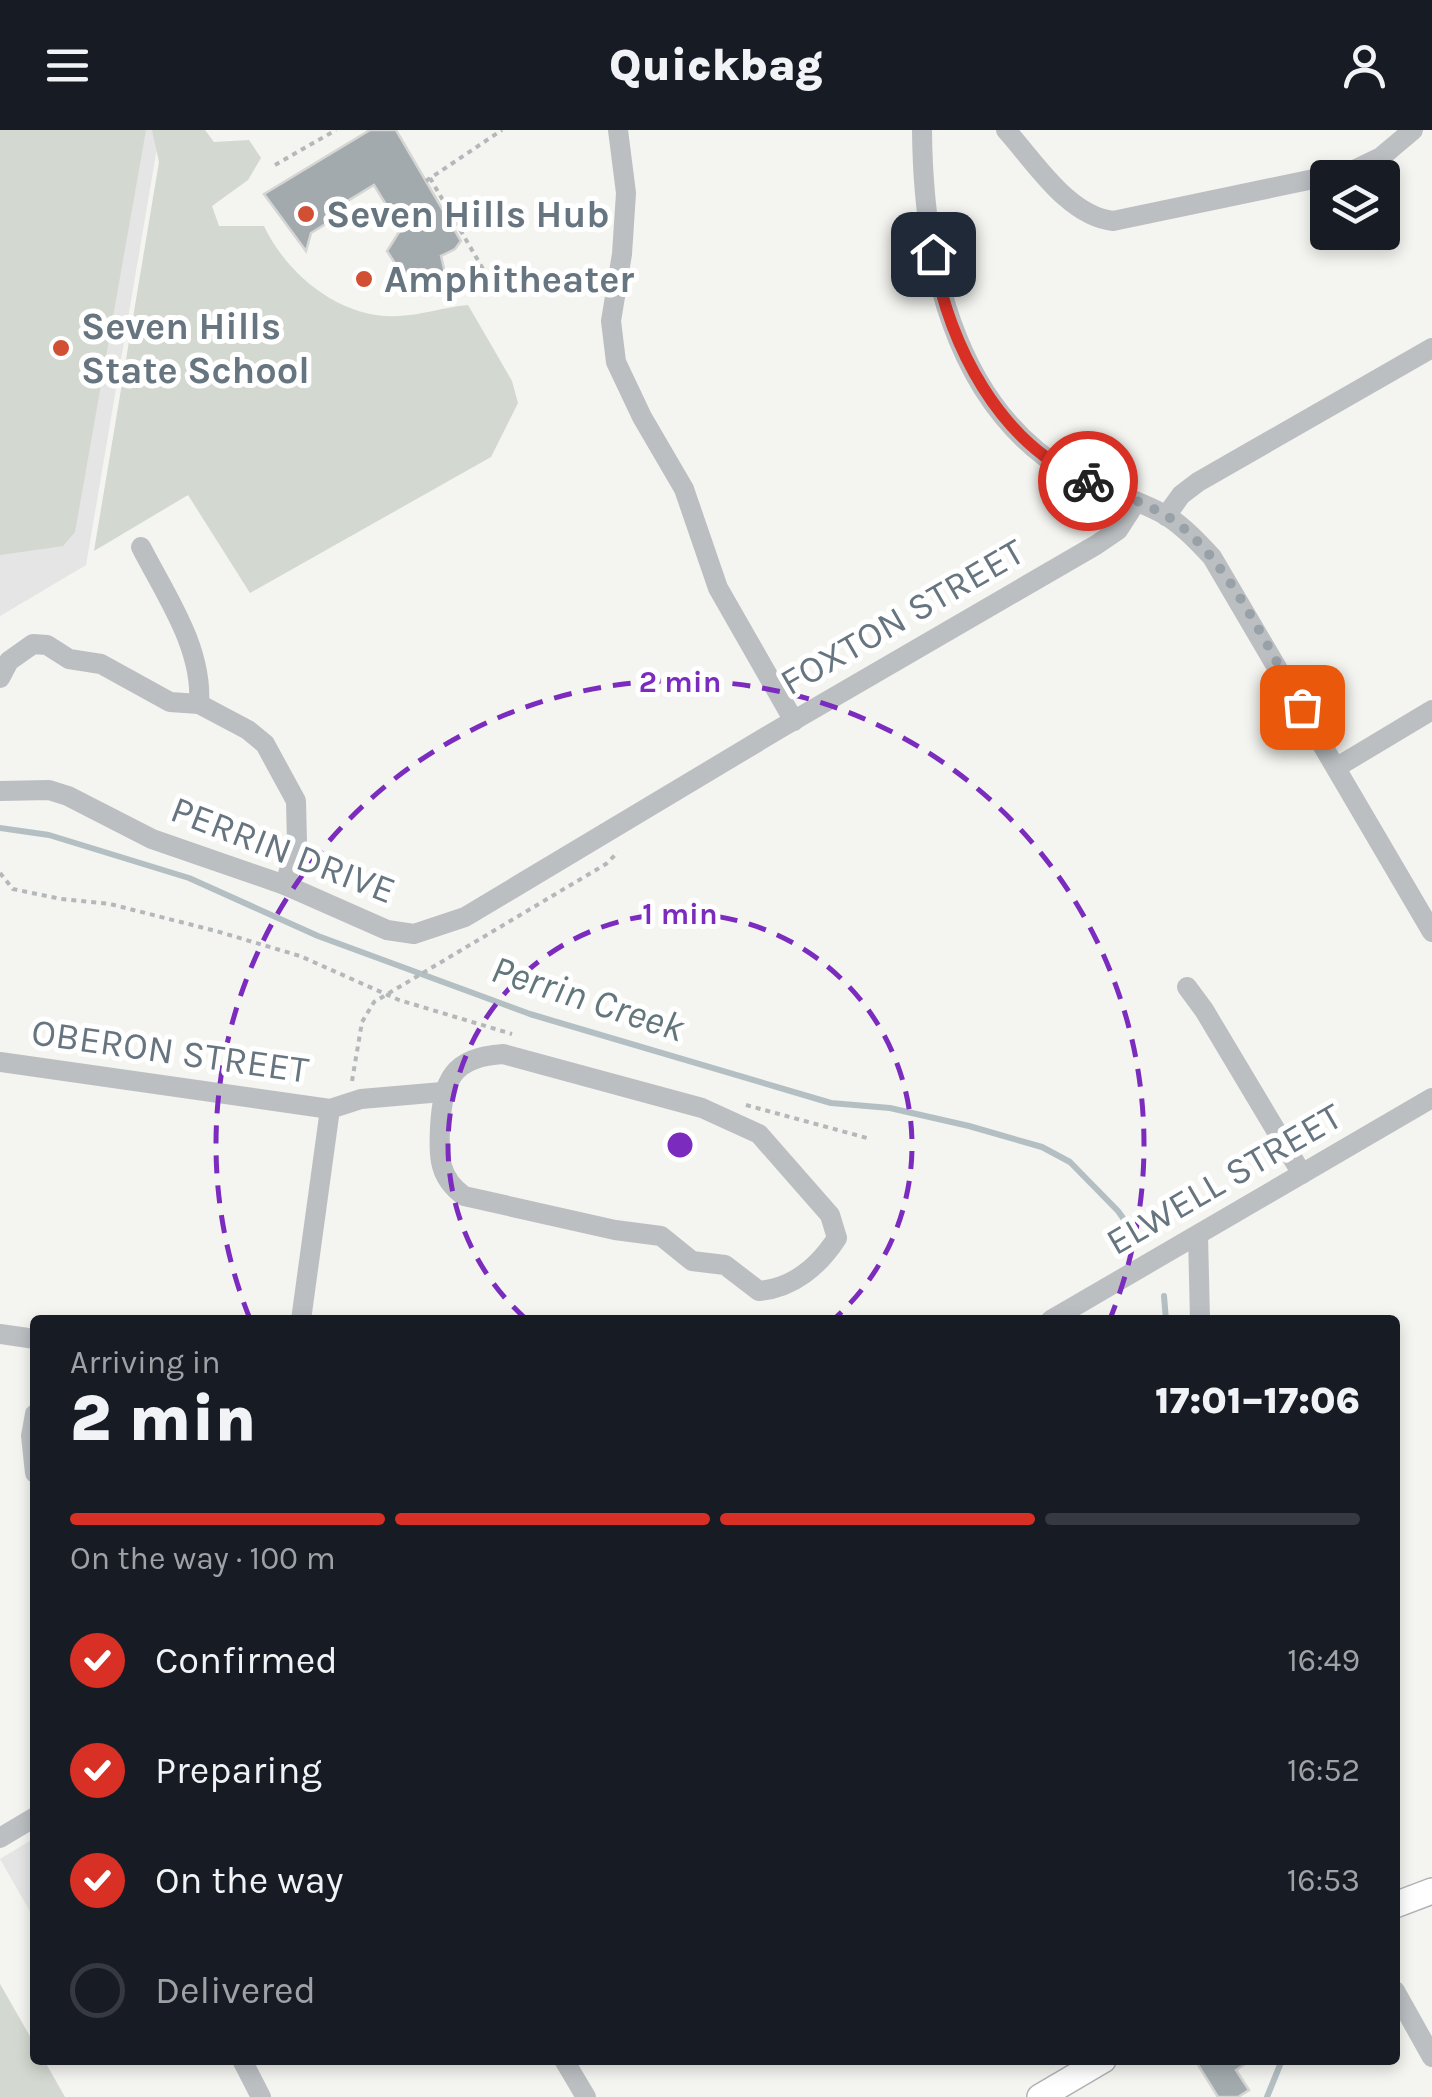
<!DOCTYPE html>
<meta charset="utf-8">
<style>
:root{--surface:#171b24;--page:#20242c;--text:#f1f3f6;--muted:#9ea1a6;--line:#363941;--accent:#d93025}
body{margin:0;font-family:Karla,sans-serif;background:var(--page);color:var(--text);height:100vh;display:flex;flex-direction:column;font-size:38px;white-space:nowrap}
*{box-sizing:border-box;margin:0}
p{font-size:32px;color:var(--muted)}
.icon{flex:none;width:55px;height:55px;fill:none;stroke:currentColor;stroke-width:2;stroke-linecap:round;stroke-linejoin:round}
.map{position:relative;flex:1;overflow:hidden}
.sheet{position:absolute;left:30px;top:1185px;width:1370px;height:750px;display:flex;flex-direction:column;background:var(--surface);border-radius:10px;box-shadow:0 5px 15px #0003}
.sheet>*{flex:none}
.fabs{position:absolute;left:1310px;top:30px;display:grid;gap:20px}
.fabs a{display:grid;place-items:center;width:90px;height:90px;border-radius:10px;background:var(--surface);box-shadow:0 5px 15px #0003;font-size:50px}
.pin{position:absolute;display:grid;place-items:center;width:85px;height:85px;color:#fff;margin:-42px;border-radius:20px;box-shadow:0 5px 15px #0006}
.courier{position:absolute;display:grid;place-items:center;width:100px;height:100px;margin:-50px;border:8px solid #d93025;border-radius:50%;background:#fff;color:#222;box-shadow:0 2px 12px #0007}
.headline em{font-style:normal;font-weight:800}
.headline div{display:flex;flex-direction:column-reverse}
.headline{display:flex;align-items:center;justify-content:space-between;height:170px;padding:0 40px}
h1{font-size:65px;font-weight:800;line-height:75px}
.bar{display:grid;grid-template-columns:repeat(4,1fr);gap:15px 10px;align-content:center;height:120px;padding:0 40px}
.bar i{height:12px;border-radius:8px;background:var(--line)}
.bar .active{background:var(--accent)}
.bar p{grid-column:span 4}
ol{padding:0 40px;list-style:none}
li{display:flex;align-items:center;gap:30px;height:110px}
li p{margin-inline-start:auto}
li .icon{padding:10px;border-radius:50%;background:var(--accent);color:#fff;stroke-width:4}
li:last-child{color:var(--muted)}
li i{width:55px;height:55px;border:5px solid var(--line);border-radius:50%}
header{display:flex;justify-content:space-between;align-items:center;height:130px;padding:0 40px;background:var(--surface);font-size:45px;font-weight:800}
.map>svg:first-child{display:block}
.built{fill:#e4e5e4}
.green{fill:#d3d8d0}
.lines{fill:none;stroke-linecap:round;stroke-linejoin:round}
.stream{stroke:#b3bfc2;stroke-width:6}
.building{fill:#a2aaae;stroke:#d5d5d3;stroke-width:2.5}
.major-casing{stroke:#afb3b6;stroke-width:28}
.path{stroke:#b5b8ba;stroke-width:4;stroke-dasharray:5 5;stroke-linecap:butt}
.minor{stroke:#bbbfc2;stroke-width:20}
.major{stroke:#fff;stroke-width:25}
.done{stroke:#98a1a7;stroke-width:10;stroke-dasharray:0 18}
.route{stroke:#d93025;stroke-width:12}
.ring{fill:none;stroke:#7b2cbf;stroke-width:5;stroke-dasharray:18 12}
.poi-dot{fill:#d14f33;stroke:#fff;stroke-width:4}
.labels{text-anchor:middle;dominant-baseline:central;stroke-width:10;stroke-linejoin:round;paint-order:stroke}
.poi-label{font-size:38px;font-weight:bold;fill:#66757f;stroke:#fff;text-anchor:start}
.street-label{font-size:38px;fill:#66757f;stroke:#fff}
.water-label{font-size:40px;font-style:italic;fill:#62777c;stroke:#fff}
.centre{fill:#7b2cbf;stroke:#fff;stroke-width:5}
.ring-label{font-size:30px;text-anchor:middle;font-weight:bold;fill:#7b2cbf;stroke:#fff;stroke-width:10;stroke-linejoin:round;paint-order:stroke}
</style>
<header><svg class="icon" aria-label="menu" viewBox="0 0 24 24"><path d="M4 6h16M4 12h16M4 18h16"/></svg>Quickbag<svg class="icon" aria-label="person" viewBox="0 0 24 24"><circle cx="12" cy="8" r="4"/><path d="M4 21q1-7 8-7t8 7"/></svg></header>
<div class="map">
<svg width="1432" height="1967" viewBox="0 0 1432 1967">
<rect width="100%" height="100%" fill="#f4f4f0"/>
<!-- built -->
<g class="built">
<path d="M 0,0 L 160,0 L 86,435 L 0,486 Z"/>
<path d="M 35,1708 L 35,1790 L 0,1729 Z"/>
</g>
<!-- green -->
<g class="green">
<path d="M 0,0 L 146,0 L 75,402 L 63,416 L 0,425 Z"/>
<path d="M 152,0 L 205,0 L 214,12 L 249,10 L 261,28 L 248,50 L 212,76 L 219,96 L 264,96 C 287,145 342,190 399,186 C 422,185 445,177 468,175 L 512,251 L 518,273 L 491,327 L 250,463 L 188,365 L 94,421 L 159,32 Z"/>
<path d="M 0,1854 L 35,1915 L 35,1930 L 44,1930 L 65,1967 L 0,1967 Z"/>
</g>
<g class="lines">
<!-- stream -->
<g class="stream">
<path d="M 0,698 L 49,705 L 189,748 L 318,806 L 530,884 L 831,973 L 890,978 L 969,996 L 1042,1017 L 1070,1032 L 1118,1081 L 1138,1109"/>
<path d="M 1164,1166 L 1166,1190"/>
<path d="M 1267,1967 L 1282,1930"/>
</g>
</g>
<!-- building -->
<g class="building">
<path d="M 370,0 L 396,0 L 461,111 L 455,119 L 441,126 L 445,143 L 423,153 L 415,164 L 387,121 L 401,99 L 374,55 L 331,81 L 335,88 L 311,103 L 306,121 L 264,64 Z"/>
<path d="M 1195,1930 L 1251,1930 L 1236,1940 L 1249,1960 L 1238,1967 L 1218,1967 Z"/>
</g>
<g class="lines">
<defs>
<g id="major">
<path d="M 1395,1775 L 1432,1761"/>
<path d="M 1040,1967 L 1103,1930"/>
</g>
</defs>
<!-- major casing -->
<use href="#major" class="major-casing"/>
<!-- path -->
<g class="path">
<path d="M 275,35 L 336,0"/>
<path d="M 430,48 L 483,139"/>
<path d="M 426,51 L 502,0"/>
<path d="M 0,743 L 13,759 L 61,769 L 110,774 L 216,801 L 300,826 L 399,870 L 512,904"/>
<path d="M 352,951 L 362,892 L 374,872 L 606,734 L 618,722"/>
<path d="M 746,975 L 867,1008"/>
</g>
<!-- minor -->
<g class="minor">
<path d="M 618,0 L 626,63 L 622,124 L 611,191 L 616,232 L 642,287 L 684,359 L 718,458 L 794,591"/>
<path d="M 922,0 C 923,125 951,274 1069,343 C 1100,360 1136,368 1167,386 C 1184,397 1198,412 1212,427 L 1432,802"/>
<path d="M 1006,0 C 1035,32 1068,86 1113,91 L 1352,41 L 1381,27 L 1413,0"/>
<path d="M 1166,386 L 1181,365 L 1198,352 L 1432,218"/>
<path d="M 141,417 C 166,466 203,518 199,574"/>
<path d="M 0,548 L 9,531 L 33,514 L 47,515 L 69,529 L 101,534 L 170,572 L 199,574 L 248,600 L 265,614 L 296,671 L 297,712 L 285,755"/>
<path d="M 1337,637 L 1432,580"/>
<path d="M 0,661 L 49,660 L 68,666 L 152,709 L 285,755 L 387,800 L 414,804 L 465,787 L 779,599 L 1096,415 L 1118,400 L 1136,372"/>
<path d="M 1187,857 L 1204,880 L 1302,1044"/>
<path d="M 503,924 L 702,978 L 759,1004 L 830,1085 L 837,1108 C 819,1136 793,1158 759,1161 L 725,1135 L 692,1131 L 661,1106 L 615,1100 L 464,1066 C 438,1047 439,1027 440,997 C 443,950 452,927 503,924 Z"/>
<path d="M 0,932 L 330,979 L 361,969 L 442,962"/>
<path d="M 1198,1105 L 1200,1190"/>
<path d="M 301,1190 L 330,979"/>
<path d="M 1051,1190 L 1432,968"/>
<path d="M 0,1204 L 35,1209"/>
<path d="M 35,1284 L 31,1306 L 35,1343"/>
<path d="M 0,1708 L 35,1687"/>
<path d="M 1395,1861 L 1432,1927"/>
<path d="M 242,1930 L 261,1967"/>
<path d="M 564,1930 L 586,1967"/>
</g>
<!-- major -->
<use href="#major" class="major"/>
</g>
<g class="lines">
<!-- done -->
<path class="done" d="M 1088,351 C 1114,362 1143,372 1167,386 C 1225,422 1267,518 1302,577"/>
<!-- route -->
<path class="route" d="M 933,124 C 949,215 999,314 1088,351"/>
</g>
<!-- distance rings -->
<g class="ring">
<path d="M526 1189A232 232 0 1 1 834 1189"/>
<path d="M250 1189A464 464 0 1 1 1110 1189"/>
</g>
<!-- markers -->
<g class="poi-dot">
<circle cx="306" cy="84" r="10"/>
<circle cx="364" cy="149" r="10"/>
<circle cx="61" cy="218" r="10"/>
</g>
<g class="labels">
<!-- poi labels -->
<g class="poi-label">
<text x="326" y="84">Seven Hills Hub</text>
<text x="384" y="149">Amphitheater</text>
<text x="81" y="196">Seven Hills<tspan x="81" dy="44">State School</tspan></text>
</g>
<!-- street labels -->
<g class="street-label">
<text transform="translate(902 487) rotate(-30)">FOXTON STREET</text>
<text transform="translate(283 720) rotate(21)">PERRIN DRIVE</text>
<text transform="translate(170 921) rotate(8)">OBERON STREET</text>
<text transform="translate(1224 1049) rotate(-30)">ELWELL STREET</text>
</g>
<!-- water labels -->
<g class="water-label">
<text transform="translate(588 868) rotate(18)">Perrin Creek</text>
</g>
</g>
<circle cx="680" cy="1015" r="15" class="centre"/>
<g class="ring-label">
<text x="680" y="562">2 min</text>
<text x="680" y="794">1 min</text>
</g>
</svg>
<div class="fabs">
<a><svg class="icon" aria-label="layers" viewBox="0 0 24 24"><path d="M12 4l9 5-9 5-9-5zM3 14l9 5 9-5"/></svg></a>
</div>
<div class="pin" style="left:1302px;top:577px;background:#ea580c"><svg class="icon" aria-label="bag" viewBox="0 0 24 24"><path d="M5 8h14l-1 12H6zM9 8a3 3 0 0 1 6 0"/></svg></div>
<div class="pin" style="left:933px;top:124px;background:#1f2937"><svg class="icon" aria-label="home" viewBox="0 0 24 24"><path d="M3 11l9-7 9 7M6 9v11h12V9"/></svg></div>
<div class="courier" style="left:1088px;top:351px"><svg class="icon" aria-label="bike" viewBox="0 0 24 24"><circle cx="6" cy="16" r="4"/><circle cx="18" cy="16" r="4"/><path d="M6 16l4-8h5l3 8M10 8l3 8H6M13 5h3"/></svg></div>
<section class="sheet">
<div class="headline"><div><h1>2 min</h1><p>Arriving in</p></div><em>17:01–17:06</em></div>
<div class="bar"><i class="active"></i><i class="active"></i><i class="active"></i><i></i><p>On the way · 100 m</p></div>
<ol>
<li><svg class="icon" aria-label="check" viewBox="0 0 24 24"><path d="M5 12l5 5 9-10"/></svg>Confirmed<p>16:49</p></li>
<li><svg class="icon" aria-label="check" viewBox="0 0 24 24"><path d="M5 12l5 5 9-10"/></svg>Preparing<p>16:52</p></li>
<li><svg class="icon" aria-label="check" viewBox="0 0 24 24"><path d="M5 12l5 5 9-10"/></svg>On the way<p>16:53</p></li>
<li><i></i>Delivered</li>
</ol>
</section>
</div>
